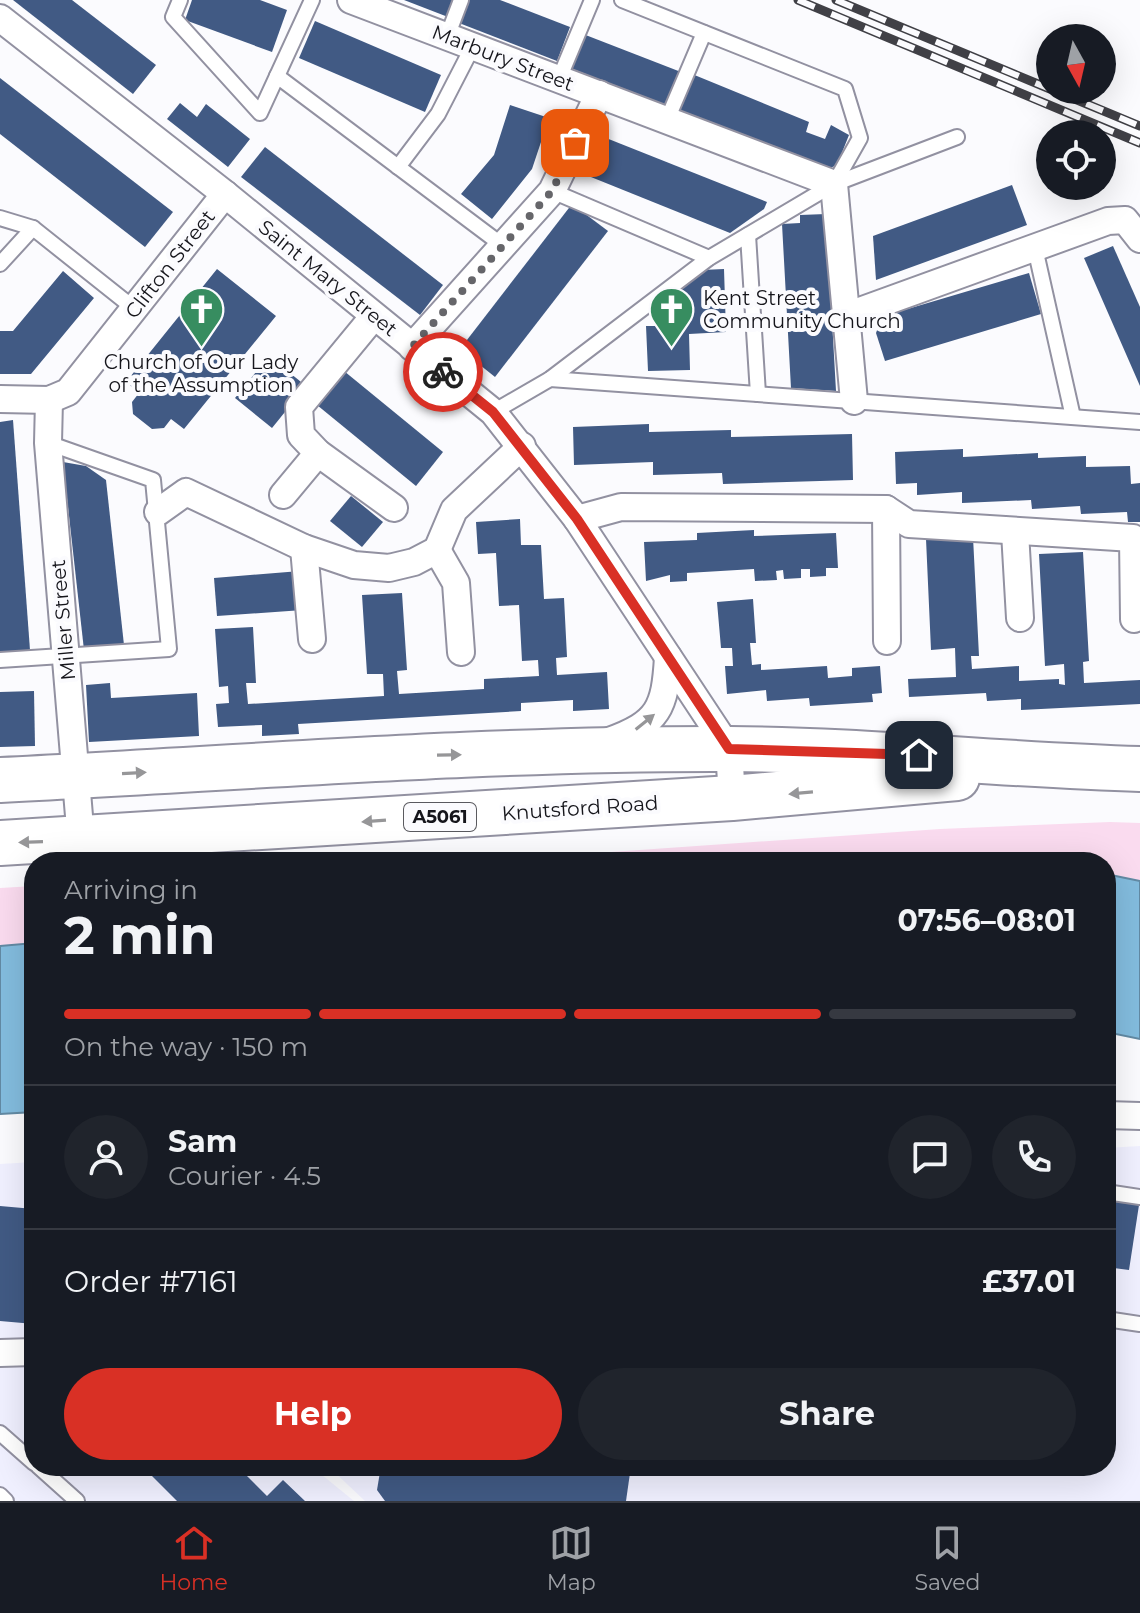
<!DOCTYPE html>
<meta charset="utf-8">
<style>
:root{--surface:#171b24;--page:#20242c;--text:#f1f3f6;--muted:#9ea1a6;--line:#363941;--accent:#d93025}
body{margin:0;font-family:Montserrat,sans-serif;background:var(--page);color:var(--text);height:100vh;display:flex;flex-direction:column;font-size:30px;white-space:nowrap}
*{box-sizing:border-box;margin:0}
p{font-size:26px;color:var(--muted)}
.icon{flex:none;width:44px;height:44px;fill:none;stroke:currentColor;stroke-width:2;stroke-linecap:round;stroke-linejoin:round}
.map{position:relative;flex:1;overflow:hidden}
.drawer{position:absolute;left:24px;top:852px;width:1092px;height:624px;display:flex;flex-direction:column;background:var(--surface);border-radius:32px;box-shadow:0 8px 32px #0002}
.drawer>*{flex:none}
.needle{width:52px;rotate:172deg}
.tools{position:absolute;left:1036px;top:24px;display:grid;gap:16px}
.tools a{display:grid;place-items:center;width:80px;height:80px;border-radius:50%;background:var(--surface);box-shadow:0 8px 32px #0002;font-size:40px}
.pin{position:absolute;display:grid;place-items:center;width:68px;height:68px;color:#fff;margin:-34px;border-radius:16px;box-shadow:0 4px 12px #0006}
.courier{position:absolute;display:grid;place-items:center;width:80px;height:80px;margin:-40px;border:6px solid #d93025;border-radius:50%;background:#fff;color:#222;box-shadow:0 2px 10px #0007}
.summary em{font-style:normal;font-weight:700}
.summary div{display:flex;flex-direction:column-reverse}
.summary{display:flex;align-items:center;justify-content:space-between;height:136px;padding:0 40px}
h1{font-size:52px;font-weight:700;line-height:60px}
.bar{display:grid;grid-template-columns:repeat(4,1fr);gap:12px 8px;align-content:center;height:96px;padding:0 40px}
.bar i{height:10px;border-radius:6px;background:var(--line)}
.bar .selected{background:var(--accent)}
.bar p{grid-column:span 4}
.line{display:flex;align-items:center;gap:20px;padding:0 40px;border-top:2px solid var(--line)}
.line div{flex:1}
.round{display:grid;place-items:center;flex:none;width:84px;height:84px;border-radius:42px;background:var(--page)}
.cta{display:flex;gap:16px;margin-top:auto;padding:16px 40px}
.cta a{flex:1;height:92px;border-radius:48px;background:var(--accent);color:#fff;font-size:32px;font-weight:700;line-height:92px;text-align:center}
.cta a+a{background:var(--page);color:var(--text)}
.dock{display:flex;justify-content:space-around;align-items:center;height:112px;border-top:2px solid var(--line);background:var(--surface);font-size:22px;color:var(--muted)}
.dock a{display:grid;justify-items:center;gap:4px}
.dock .selected{color:var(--accent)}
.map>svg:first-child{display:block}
.built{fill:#f0f0ff}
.green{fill:#fadbef}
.water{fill:#83bcde;stroke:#628aa4;stroke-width:2}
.building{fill:#415a84}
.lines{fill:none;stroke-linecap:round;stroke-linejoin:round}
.lane-casing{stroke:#9291a1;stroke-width:18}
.street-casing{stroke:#9291a1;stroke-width:30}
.highway-casing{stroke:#9291a1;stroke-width:48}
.lane{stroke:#fff;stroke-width:14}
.street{stroke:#fff;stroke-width:26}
.highway{stroke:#fff;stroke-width:44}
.rail-casing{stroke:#404046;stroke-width:9}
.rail{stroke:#fbfbfe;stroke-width:6;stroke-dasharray:18;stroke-linecap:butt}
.oneway{fill:#969698}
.done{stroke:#66666a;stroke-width:8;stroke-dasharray:0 14.4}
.route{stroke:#d93025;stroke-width:10}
.labels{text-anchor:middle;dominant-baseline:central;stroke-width:8;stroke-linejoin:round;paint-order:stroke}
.shield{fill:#fbfbfe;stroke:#5a5a5f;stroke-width:2}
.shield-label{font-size:18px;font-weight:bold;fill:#15151b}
.street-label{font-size:20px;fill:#15151b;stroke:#fbfbfe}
.poi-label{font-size:20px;fill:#15151b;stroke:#fbfbfe;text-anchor:start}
</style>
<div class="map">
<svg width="1140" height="1501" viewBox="0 0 1140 1501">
<rect width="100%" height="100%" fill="#fbfbfe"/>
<!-- built -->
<g class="built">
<path d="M 1140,1146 L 1140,1501 L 365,1501 L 328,1466 L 1106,1466 L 1106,1148 Z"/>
<path d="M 34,1162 L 34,1466 L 311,1466 L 354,1501 L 14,1501 L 0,1487 L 0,1164 Z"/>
</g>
<!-- green -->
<g class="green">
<path d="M 1110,822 L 1140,823 L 1140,881 L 1106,874 L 1106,862 L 1028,859 L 467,862 L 940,829 Z"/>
<path d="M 34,886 L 34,943 L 0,946 L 0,888 Z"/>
</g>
<!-- water -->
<g class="water">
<path d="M 1106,874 L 1140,881 L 1140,1039 L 1106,1032 Z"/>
<path d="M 34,943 L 34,1112 L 0,1114 L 0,946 Z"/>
</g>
<!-- building -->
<g class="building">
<path d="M 13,0 L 72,0 L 156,65 L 133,94 Z"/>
<path d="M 192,0 L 260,0 L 287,10 L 272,52 L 185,20 Z"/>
<path d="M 404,0 L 454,0 L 448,17 Z"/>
<path d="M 468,0 L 500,0 L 570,27 L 557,61 L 459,23 Z"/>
<path d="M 315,21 L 441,75 L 425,112 L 299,58 Z"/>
<path d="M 583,34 L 681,72 L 668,106 L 570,68 Z"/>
<path d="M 692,74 L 809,122 L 806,132 L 825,139 L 831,125 L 849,135 L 837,165 L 828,169 L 679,111 Z"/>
<path d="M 0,78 L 173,212 L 145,247 L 0,134 Z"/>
<path d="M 180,103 L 197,117 L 206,104 L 250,139 L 228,167 L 167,119 Z"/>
<path d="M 510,105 L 549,118 L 532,169 L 492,219 L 461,194 L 494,155 Z"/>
<path d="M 596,134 L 767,202 L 764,209 L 730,233 L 581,173 Z"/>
<path d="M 265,147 L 443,285 L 420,315 L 241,177 Z"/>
<path d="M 1012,185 L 1027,225 L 876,280 L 873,236 Z"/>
<path d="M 572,204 L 608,231 L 495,377 L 460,349 Z"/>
<path d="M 826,214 L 836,391 L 791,388 L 782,224 L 800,223 L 800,215 Z"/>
<path d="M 1113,246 L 1140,307 L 1140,386 L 1084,258 Z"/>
<path d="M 217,269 L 276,316 L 184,429 L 171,419 L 164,428 L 152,429 L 133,414 L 132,402 L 139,393 L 126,382 Z"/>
<path d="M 724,269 L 726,332 L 689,334 L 690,370 L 648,371 L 646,326 L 681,326 L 679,289 L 702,270 Z"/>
<path d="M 63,271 L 94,298 L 31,374 L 0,374 L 0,331 L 13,331 Z"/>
<path d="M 1029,273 L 1041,314 L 885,361 L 876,333 L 880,322 L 894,313 Z"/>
<path d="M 269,356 L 306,386 L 272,428 L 235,398 Z"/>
<path d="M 344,371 L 443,452 L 416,486 L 317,405 Z"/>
<path d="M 13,420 L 30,650 L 0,653 L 0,422 Z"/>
<path d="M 649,424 L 649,432 L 731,430 L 731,437 L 852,434 L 853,480 L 723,484 L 722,473 L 653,475 L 653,462 L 574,465 L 573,427 Z"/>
<path d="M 963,449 L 963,457 L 1038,453 L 1038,458 L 1086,456 L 1086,467 L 1130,466 L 1131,484 L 1140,483 L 1140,522 L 1128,522 L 1127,512 L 1081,514 L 1080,506 L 1032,509 L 1031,500 L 962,503 L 962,492 L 917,495 L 917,483 L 896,484 L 895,452 Z"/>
<path d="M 63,462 L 86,466 L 106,480 L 124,645 L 84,650 Z"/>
<path d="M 351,496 L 383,522 L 362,547 L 330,521 Z"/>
<path d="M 520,519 L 521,545 L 541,545 L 544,599 L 564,598 L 567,657 L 556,658 L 557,675 L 607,672 L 609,709 L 573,711 L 573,700 L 521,703 L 521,711 L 298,724 L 299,734 L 262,736 L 262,725 L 218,727 L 216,704 L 229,703 L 228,686 L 219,687 L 215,629 L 253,627 L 256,683 L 246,683 L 248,704 L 384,696 L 383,674 L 367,674 L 362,595 L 402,593 L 407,670 L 397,671 L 399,694 L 484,689 L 484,679 L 539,676 L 538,660 L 522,661 L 519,605 L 499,606 L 496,553 L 478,554 L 476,522 Z"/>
<path d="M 754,530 L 754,536 L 836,533 L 838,568 L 826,568 L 826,576 L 810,577 L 810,569 L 801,569 L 801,578 L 784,579 L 783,570 L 776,571 L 777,580 L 755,581 L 754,569 L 687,573 L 687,581 L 670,582 L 670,575 L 646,581 L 644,542 L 697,540 L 697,533 Z"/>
<path d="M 973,537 L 979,656 L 971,656 L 972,669 L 1019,666 L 1019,681 L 1059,679 L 1059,684 L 1065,685 L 1064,664 L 1045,666 L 1039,554 L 1083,552 L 1089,661 L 1083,662 L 1084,683 L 1140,680 L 1140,704 L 1021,710 L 1021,699 L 987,701 L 986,693 L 909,697 L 908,679 L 956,677 L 955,648 L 931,650 L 926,539 Z"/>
<path d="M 300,571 L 303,610 L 217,616 L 214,578 Z"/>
<path d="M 753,599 L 756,643 L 750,643 L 752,665 L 761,664 L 761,670 L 827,666 L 828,678 L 852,676 L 852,668 L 880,666 L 882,693 L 872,694 L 873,702 L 810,706 L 809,698 L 767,701 L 766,690 L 727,694 L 725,666 L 733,666 L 732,648 L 721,648 L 717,602 Z"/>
<path d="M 110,683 L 111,698 L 197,693 L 199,736 L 89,742 L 86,685 Z"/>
<path d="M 34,691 L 35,746 L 0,747 L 0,692 Z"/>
<path d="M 1106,1200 L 1139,1205 L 1129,1270 L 1106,1267 Z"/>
<path d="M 0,1206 L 34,1209 L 34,1324 L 0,1321 Z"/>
<path d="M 142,1466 L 237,1466 L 267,1496 L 283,1480 L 305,1501 L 177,1501 Z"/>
<path d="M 381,1466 L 631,1466 L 626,1501 L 385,1501 L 377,1490 Z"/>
</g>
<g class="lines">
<defs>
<g id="lane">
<path d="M 180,0 L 173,17 L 260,113 L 312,0"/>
<path d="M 622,0 L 845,89 L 860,138 L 834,184"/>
<path d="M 447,37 L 461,0"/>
<path d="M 277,76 L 502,245"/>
<path d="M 559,79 L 592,0"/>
<path d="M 667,120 L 704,33"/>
<path d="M 398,167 L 438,114 L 473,46"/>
<path d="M 552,191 L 709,258"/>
<path d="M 0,218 L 33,228 L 136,310"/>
<path d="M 748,235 L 758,394"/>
<path d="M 1035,248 L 1073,417"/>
<path d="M 0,264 L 33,228"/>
<path d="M 550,379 L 1140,422"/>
<path d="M 493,412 L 550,379 L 709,258 L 834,184 L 957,137"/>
<path d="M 0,660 L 169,649 L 153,480 L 48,443"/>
<path d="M 1106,1192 L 1140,1197"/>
<path d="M 1106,1319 L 1140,1324"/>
<path d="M 0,1433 L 34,1463"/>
<path d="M 38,1466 L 77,1501"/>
<path d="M 0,1495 L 6,1501"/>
</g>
<g id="street">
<path d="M 351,0 L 834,184 L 854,401"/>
<path d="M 0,18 L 225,194 L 493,412 L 577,519 L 729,749 L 732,798"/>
<path d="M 374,316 L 299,407 L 301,435 L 318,453 L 394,508"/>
<path d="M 846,316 L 1108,221 L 1125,220 L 1140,239"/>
<path d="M 412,347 L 552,191 L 599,94"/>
<path d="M 0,399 L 49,400 L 68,392 L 225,194"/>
<path d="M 49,400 L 48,443 L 81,840"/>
<path d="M 283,495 L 318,453"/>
<path d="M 886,509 L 887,641"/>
<path d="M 158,512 L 186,492 L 304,548 L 354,565 L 389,568 L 414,562 L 437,550 L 454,510 L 522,446"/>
<path d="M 577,519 L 621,507 L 886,509 L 909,524 L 1133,538 L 1134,619"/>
<path d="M 1015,532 L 1020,618"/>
<path d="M 304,548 L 312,639"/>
<path d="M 437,550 L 456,583 L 461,652"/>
<path d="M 609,741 C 659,723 665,708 668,657"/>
<path d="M 1106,1115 L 1140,1116"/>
<path d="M 0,1353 L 34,1352"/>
</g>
<g id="highway">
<path d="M 0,780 C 243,768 486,748 730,749 C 867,750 1003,765 1140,769"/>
<path d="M 0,843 L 732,798 L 957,778"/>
</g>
</defs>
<!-- lane casing -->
<use href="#lane" class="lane-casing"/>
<!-- street casing -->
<use href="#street" class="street-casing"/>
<!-- highway casing -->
<use href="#highway" class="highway-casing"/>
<!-- lane -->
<use href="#lane" class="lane"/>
<!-- street -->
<use href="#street" class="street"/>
<!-- highway -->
<use href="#highway" class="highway"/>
<defs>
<g id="rail">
<path d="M 798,0 L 1140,143"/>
<path d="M 836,0 L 1050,89"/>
<path d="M 1053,90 L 1140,126"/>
</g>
</defs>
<!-- rail casing -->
<use href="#rail" class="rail-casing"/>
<!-- rail -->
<use href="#rail" class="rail"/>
</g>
<!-- one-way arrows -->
<defs><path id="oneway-solid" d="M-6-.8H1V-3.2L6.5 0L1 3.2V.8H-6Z" transform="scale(2)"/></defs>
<g class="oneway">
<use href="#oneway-solid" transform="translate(645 722) rotate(-39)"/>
<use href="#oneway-solid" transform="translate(449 755) rotate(-1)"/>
<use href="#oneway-solid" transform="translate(134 773) rotate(-3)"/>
<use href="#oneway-solid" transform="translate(801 793) rotate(175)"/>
<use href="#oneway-solid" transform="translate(374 821) rotate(176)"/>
<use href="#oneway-solid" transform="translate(31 842) rotate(178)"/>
</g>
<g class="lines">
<!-- done -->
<path class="done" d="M 443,372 L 412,347 L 552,191 L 575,143"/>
<!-- route -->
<path class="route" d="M 443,372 L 493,412 L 577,519 L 729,749 L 919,755"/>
</g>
<!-- icons -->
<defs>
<symbol id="church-pin" viewBox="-11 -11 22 30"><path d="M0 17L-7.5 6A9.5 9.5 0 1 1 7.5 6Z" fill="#378d60" stroke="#fbfbfe"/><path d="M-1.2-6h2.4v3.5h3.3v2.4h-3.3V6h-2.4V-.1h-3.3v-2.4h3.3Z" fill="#fff"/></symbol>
</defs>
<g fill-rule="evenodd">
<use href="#church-pin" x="646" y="284" width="51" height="69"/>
<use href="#church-pin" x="176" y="284" width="51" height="69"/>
</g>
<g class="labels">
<!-- shield labels -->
<rect class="shield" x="404" y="803" width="72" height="28" rx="6"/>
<g class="shield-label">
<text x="440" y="817">A5061</text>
</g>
<!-- street labels -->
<g class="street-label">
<text transform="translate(503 58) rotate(21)">Marbury Street</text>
<text transform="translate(170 264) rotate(-52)">Clifton Street</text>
<text transform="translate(328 278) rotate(39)">Saint Mary Street</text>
<text transform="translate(63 620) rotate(-95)">Miller Street</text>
<text transform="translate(580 808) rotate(-4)">Knutsford Road</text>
</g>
<!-- poi labels -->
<g class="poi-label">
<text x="703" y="298">Kent Street<tspan x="703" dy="23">Community Church</tspan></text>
<text x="201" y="362" text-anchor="middle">Church of Our Lady<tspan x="201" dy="23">of the Assumption</tspan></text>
</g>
</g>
</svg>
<div class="tools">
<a><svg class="needle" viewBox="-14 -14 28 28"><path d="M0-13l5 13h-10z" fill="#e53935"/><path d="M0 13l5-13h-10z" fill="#9ea1a6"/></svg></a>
<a><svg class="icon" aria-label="locate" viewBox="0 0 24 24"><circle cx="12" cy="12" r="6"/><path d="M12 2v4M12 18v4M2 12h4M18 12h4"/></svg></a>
</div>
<div class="pin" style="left:575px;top:143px;background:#ea580c"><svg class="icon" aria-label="bag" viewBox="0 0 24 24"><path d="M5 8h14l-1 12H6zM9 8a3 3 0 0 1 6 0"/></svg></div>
<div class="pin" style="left:919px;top:755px;background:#1f2937"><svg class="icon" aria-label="home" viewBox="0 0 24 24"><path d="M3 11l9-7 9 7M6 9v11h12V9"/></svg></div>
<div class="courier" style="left:443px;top:372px"><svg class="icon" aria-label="bike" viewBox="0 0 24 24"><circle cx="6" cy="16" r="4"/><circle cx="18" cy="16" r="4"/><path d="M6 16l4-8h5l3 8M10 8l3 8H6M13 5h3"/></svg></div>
<section class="drawer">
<div class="summary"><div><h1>2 min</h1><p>Arriving in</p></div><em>07:56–08:01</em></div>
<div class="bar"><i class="selected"></i><i class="selected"></i><i class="selected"></i><i></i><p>On the way · 150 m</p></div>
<div class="line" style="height:144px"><a class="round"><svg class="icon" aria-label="person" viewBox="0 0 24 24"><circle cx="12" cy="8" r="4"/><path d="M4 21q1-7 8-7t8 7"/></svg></a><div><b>Sam</b><p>Courier · 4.5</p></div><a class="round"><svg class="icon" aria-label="chat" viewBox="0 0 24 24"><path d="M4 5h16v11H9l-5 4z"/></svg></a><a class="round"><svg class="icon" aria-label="phone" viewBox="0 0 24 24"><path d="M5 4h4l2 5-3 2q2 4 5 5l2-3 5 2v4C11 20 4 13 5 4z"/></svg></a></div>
<div class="line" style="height:104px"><div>Order #7161</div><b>£37.01</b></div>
<div class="cta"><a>Help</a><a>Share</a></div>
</section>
</div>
<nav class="dock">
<a class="selected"><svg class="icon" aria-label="home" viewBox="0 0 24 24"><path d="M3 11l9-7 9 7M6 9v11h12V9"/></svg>Home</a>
<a><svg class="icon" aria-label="map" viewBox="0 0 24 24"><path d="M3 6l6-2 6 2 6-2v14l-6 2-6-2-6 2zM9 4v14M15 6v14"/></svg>Map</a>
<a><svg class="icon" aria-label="saved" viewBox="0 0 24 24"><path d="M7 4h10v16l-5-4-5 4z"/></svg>Saved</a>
</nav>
